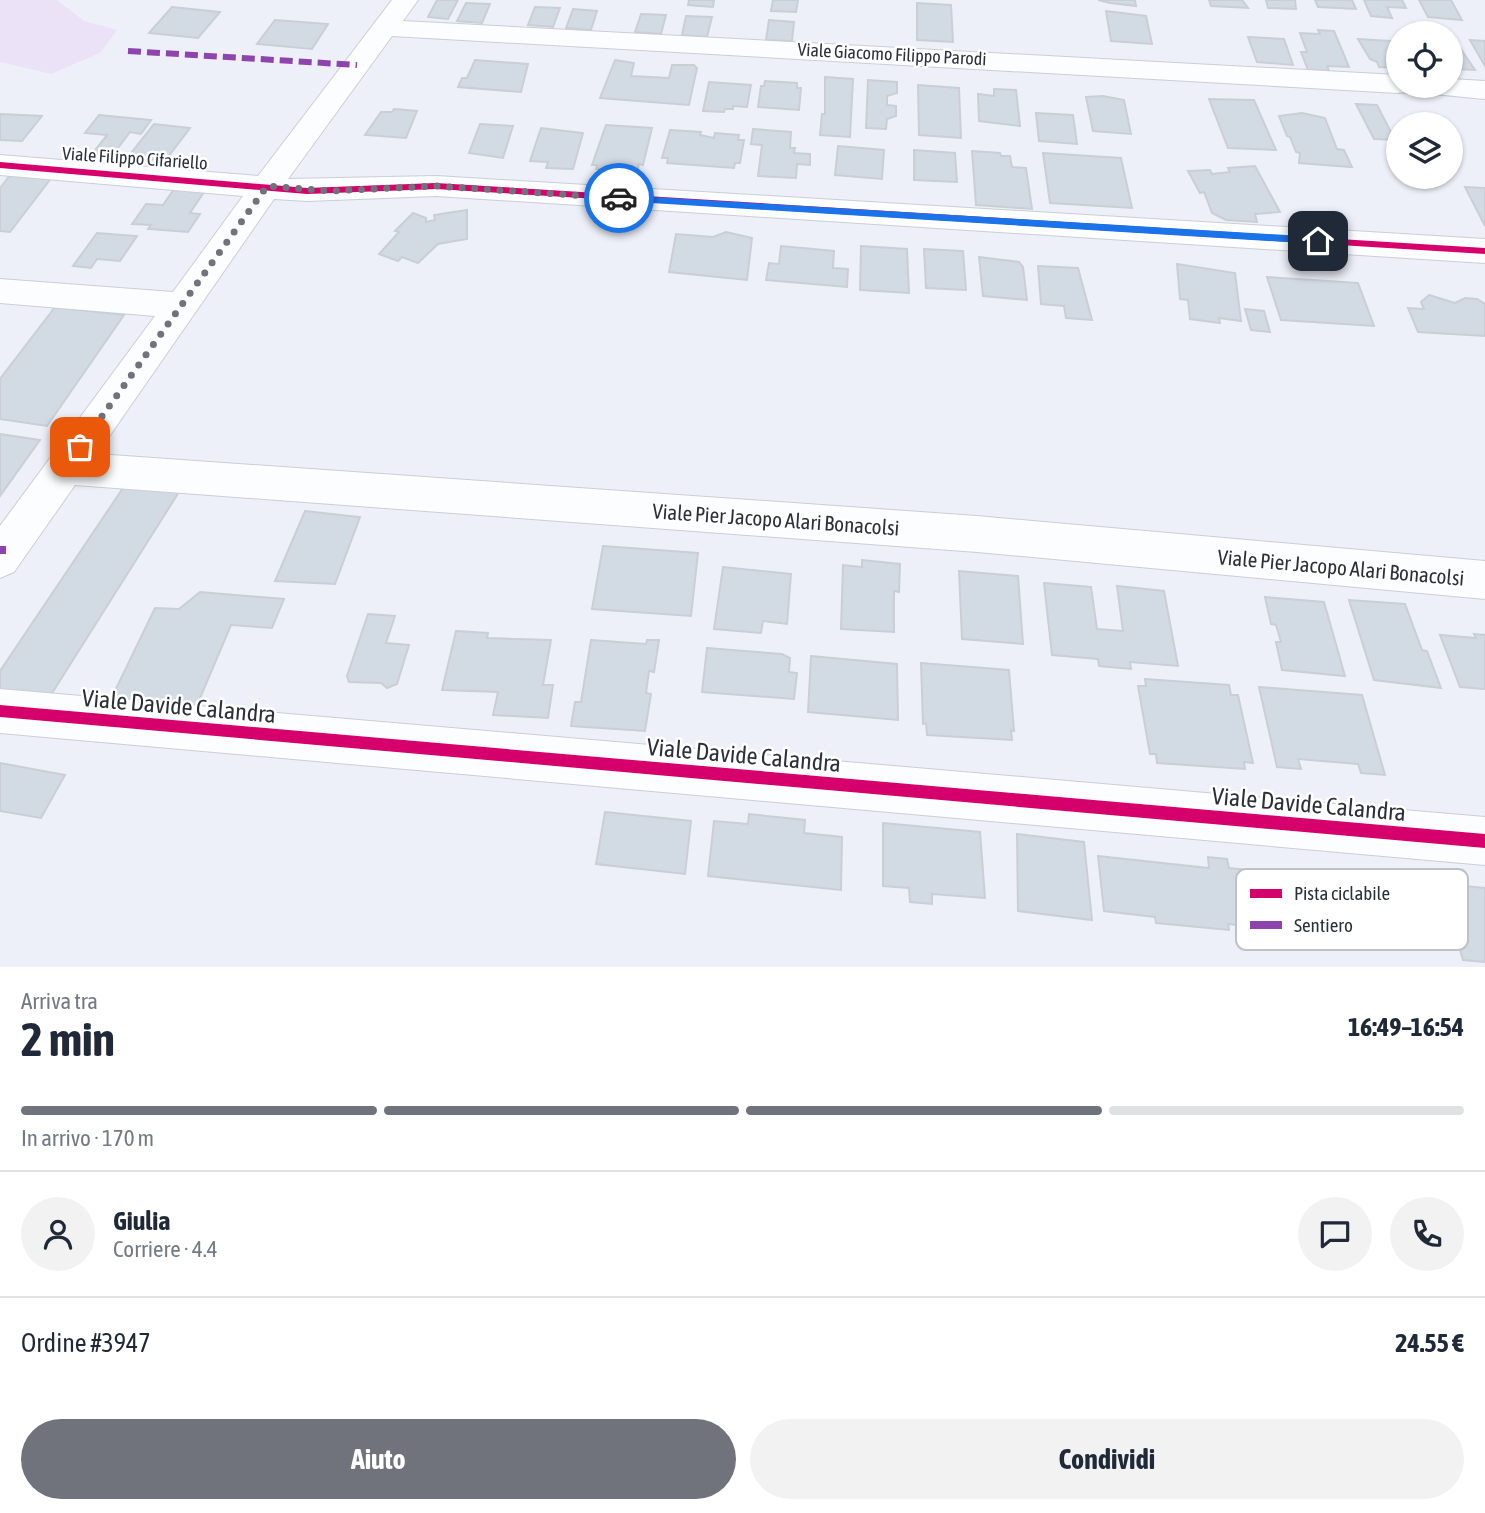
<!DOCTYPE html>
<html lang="it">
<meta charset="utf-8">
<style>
:root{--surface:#fff;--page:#f2f2f3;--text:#1f2937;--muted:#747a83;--line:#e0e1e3;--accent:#70737b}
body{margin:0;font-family:"Asap Condensed",sans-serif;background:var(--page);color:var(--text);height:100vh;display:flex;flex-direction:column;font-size:26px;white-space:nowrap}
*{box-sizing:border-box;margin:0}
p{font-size:23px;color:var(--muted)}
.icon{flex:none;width:38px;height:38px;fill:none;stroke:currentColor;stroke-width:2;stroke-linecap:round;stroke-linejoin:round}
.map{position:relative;height:967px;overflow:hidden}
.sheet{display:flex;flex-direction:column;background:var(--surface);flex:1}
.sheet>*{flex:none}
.buttons{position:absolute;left:1386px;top:21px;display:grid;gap:14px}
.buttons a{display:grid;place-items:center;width:77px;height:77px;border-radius:50%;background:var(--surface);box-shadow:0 2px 5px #0004;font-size:35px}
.pin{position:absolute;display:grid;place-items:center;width:60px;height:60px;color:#fff;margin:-30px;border-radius:14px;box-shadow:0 4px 10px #0006}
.courier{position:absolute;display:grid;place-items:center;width:70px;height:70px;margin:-35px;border:5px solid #1a73e8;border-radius:50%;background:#fff;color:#222;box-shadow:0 2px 9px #0007}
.overview em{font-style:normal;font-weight:700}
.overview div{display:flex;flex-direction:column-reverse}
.overview{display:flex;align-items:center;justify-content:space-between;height:119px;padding:0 21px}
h1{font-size:46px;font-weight:700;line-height:52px}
.bar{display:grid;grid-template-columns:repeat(4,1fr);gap:10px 7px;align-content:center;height:84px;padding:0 21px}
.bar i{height:9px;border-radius:5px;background:var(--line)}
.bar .selected{background:var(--accent)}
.bar p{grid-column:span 4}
.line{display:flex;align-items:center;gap:18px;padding:0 21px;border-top:2px solid var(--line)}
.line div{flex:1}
.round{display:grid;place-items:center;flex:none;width:74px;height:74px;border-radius:37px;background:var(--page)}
.cta{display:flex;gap:14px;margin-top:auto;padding:14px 21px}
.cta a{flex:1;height:80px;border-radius:42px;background:var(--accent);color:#fff;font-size:28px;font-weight:700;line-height:80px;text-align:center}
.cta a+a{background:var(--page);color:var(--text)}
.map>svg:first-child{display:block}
.green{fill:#ece2f8}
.building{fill:#d2dae4;stroke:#cacfd6;stroke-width:2}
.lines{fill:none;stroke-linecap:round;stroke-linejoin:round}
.minor-casing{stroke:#cbced6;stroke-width:2}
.minor{fill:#fcfdfe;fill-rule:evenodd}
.quiet-far1{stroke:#8e44ad;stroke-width:6;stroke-dasharray:13 6;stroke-linecap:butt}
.quiet{stroke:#8e44ad;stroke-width:8;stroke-dasharray:17 8;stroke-linecap:butt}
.cycleway-casing{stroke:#fff;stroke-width:5}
.cycleway{fill:#d6006c;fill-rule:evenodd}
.route{fill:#1a73e8}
.done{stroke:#70737b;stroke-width:7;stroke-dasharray:0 12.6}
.labels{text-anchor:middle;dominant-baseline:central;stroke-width:5;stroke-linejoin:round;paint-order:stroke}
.far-street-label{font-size:18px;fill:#2d3038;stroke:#fff}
.street-label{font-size:21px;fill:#2d3038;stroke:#fff}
.near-street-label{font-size:24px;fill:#2d3038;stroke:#fff}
.key{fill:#fff;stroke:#c0c1c3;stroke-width:2}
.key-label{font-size:19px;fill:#2d3038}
</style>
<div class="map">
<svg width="1485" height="967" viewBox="0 0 1485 967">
<rect width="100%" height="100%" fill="#edf0f8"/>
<!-- green -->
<path class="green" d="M 0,0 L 57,0 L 84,21 L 117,30 L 100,53 L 51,74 L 0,62 Z"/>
<!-- building -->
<g class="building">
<path d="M 437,0 L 458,0 L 448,19 L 428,17 Z"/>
<path d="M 689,0 L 714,0 L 713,7 L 688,5 Z"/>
<path d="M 773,0 L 798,0 L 796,12 L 771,11 Z"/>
<path d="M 1098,0 L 1135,0 L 1136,6 L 1110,3 Z"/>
<path d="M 1209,0 L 1242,0 L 1248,8 L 1211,6 Z"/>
<path d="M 1266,0 L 1295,0 L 1296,9 L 1268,8 Z"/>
<path d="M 1315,0 L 1352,0 L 1356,9 L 1318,7 Z"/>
<path d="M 1364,0 L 1402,0 L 1406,8 L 1387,7 L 1392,18 L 1371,16 Z"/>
<path d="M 1419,0 L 1451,0 L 1462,20 L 1428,17 Z"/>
<path d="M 466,3 L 490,4 L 482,23 L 457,21 Z"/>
<path d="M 917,3 L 951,5 L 953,42 L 917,40 Z"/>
<path d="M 172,7 L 220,12 L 198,38 L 149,33 Z"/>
<path d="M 535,7 L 560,8 L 553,27 L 528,25 Z"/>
<path d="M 573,9 L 597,11 L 591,30 L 566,28 Z"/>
<path d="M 1106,11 L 1146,16 L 1152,44 L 1111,41 Z"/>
<path d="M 641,14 L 666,15 L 661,34 L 635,32 Z"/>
<path d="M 686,16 L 712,17 L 707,37 L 682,35 Z"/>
<path d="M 275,20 L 328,24 L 312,49 L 257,44 Z"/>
<path d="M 769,20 L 794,22 L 792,41 L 766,40 Z"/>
<path d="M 1318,30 L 1334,31 L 1349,67 L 1327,66 L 1329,71 L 1308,70 L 1301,52 L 1307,52 L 1300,33 L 1320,34 Z"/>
<path d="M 1248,37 L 1284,39 L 1293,65 L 1257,62 Z"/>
<path d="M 1358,39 L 1391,41 L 1398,45 L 1398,68 L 1379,67 L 1377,62 L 1370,59 Z"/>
<path d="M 1470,40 L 1485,41 L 1485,66 Z"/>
<path d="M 1451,45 L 1458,45 L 1475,70 L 1454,69 L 1458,75 L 1451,75 Z"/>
<path d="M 475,60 L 528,64 L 521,92 L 458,87 L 462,78 L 467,78 Z"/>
<path d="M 615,60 L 634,63 L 631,76 L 669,78 L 672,65 L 694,65 L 697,68 L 689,105 L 600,98 Z"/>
<path d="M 825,77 L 853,79 L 850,137 L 820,135 L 822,114 L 825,114 Z"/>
<path d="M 868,80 L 897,82 L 897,93 L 887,96 L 887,105 L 896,106 L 896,116 L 887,119 L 886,129 L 866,128 Z"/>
<path d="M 765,81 L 797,83 L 797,88 L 801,88 L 799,110 L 758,107 L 761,86 L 764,86 Z"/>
<path d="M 709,82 L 751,85 L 747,107 L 733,106 L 733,109 L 725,109 L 724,112 L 703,111 Z"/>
<path d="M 918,85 L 959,88 L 961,138 L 919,135 Z"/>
<path d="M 994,89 L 1016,90 L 1020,126 L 979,121 L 978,94 L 994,96 Z"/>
<path d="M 1103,96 L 1124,100 L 1131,134 L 1093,131 L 1086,97 Z"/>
<path d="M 1209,99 L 1254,100 L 1276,150 L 1228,148 Z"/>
<path d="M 1356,104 L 1377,105 L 1395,140 L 1374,139 Z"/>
<path d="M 394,109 L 417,111 L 406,138 L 365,135 L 381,112 L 392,112 Z"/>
<path d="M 1036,113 L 1073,115 L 1077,144 L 1039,141 Z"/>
<path d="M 1302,113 L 1325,118 L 1337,149 L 1344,150 L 1352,167 L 1299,163 L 1300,153 L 1296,152 L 1290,137 L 1287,136 L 1279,116 Z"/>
<path d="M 0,114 L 42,116 L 22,141 L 0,140 Z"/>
<path d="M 99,115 L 151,120 L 141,134 L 130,132 L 112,156 L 92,154 L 107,135 L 85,133 Z"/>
<path d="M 154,124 L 190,128 L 165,161 L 128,157 Z"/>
<path d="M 480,124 L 513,126 L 503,158 L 469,153 Z"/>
<path d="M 606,125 L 652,128 L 643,165 L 639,164 L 638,168 L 616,167 L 615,170 L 596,169 L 597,165 L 592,165 Z"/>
<path d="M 541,128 L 583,133 L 573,169 L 546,168 L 548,162 L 530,161 Z"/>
<path d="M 753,129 L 791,132 L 790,148 L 795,148 L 794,153 L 810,154 L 810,165 L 797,164 L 796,178 L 758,176 L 762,145 L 751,144 Z"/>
<path d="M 670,130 L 701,132 L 700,135 L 714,138 L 715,133 L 739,135 L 738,140 L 744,140 L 740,163 L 735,163 L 734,168 L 667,163 L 668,158 L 662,158 Z"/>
<path d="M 838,146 L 884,150 L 882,179 L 835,175 Z"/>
<path d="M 914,150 L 955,153 L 957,182 L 914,180 Z"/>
<path d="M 972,151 L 1000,153 L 1001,156 L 1010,156 L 1012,167 L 1026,168 L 1032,209 L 976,205 Z"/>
<path d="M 1043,153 L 1121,158 L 1132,208 L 1050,203 Z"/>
<path d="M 1255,166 L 1280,212 L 1255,214 L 1257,222 L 1226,220 L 1212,213 L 1204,192 L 1200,193 L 1188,171 L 1210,170 L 1212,174 L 1230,172 L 1228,168 Z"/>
<path d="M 11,174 L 52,177 L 10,232 L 0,231 L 0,188 Z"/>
<path d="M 176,186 L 206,189 L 190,213 L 200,214 L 188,232 L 148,229 L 151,225 L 132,224 L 146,204 L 163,205 Z"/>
<path d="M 1465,187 L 1485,188 L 1485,226 Z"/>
<path d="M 467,210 L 467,239 L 438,244 L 418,263 L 402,257 L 398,261 L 379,254 L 399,232 L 395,231 L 413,213 L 426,218 L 426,222 L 435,220 L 434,215 Z"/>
<path d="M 726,232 L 752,238 L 747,280 L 669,272 L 676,234 L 713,237 Z"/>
<path d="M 97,233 L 137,236 L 120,261 L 97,259 L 91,268 L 73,266 Z"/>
<path d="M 781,246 L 834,251 L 833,268 L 848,269 L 847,287 L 766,280 L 769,263 L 779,264 Z"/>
<path d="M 861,246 L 907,249 L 909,293 L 860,290 Z"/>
<path d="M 924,249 L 963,251 L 966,290 L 926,288 Z"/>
<path d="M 979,257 L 1019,262 L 1023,267 L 1027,300 L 983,296 Z"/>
<path d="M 1177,264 L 1235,273 L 1241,321 L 1219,318 L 1220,323 L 1190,319 L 1188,300 L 1180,299 Z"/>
<path d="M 1038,266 L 1078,268 L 1092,320 L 1066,318 L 1064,306 L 1041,304 Z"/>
<path d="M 1267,277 L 1358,283 L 1374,326 L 1281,320 Z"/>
<path d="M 1429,295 L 1455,303 L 1465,298 L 1477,299 L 1485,304 L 1485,336 L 1418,332 L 1408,308 L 1424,309 L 1421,302 Z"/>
<path d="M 55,307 L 124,315 L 47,426 L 0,419 L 0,379 Z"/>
<path d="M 1245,309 L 1264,311 L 1270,332 L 1251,330 Z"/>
<path d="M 0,434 L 40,440 L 0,496 Z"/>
<path d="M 123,488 L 179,492 L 49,698 L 0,693 L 0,671 Z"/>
<path d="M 305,511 L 360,517 L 335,584 L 275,581 Z"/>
<path d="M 603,546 L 698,553 L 691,616 L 592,609 Z"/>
<path d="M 862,560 L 900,564 L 899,592 L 894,591 L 894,632 L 841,629 L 843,565 L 862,567 Z"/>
<path d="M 723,567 L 791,574 L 787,624 L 763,621 L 761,633 L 714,629 Z"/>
<path d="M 959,571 L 1018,576 L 1023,644 L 962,639 Z"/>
<path d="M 1044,583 L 1091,587 L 1097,629 L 1123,631 L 1117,586 L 1164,591 L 1178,666 L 1130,662 L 1131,669 L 1099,666 L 1098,659 L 1052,655 Z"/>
<path d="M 200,592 L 284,599 L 272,628 L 231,625 L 195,710 L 109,703 L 155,608 L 179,609 Z"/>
<path d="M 1265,597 L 1324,602 L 1345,676 L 1282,670 L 1276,642 L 1281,642 L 1276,625 L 1271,624 Z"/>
<path d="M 1349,600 L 1405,604 L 1422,650 L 1427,651 L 1441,688 L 1374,680 Z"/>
<path d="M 368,614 L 395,616 L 386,643 L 409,645 L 397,684 L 387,688 L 381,683 L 349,682 L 347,676 Z"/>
<path d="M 456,631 L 488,633 L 487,638 L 551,640 L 543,685 L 553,685 L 548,718 L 493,715 L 498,692 L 442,690 Z"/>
<path d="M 1474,634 L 1485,635 L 1485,689 L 1460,687 L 1440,635 L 1476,638 Z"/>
<path d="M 591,640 L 646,644 L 647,640 L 659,640 L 654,672 L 649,671 L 646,693 L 651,694 L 645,731 L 571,726 L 575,702 L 581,702 Z"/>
<path d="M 707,648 L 782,654 L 790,658 L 789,672 L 797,673 L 794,699 L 702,692 Z"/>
<path d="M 811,656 L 897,664 L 898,720 L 808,712 Z"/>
<path d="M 921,663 L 1009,670 L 1014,731 L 1011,730 L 1012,740 L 927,735 L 926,723 L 923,724 Z"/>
<path d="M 1145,679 L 1229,685 L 1231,695 L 1238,695 L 1253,763 L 1244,762 L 1245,769 L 1157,763 L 1156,754 L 1150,754 L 1138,686 L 1146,686 Z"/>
<path d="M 1259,687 L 1362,695 L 1385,775 L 1361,773 L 1358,764 L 1298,759 L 1301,769 L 1277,767 Z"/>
<path d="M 0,763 L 65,775 L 41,818 L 0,811 Z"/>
<path d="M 605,812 L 691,821 L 685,874 L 596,864 Z"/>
<path d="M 749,814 L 805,820 L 804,833 L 842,837 L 841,890 L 708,876 L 714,821 L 748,824 Z"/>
<path d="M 883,823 L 980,832 L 985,898 L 932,894 L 932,904 L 910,902 L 909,888 L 883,886 Z"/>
<path d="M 1017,834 L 1084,842 L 1092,920 L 1018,911 Z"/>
<path d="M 1098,856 L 1209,868 L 1208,857 L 1227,859 L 1229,868 L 1258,871 L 1270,929 L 1228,924 L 1229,930 L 1156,923 L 1155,917 L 1104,911 Z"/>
<path d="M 1303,876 L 1388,883 L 1405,950 L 1316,941 Z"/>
<path d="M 1455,885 L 1485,888 L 1485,962 L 1463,960 L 1449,911 L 1463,913 Z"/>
</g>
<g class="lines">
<defs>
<g id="minor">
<path d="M 392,0 L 418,0 L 403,21 L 1398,75 L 1398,86 L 1451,86 L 1451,79 L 1485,81 L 1485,99 C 1467,98 1409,90 1398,93 L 392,36 L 288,179 L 436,176 L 1485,239 L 1485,263 L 436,196 L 307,201 L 274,199 L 97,454 L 977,516 L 1485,561 L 1485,599 L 977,552 L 75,485 L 14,572 L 0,578 L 0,526 L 155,316 L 0,303 L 0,279 L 173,292 L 243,196 L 0,175 L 0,155 L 258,176 Z"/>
<path d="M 0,689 L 1485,817 L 1485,865 L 0,733 Z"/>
</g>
</defs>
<!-- minor casing -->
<use href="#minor" class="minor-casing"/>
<!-- minor -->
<use href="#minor" class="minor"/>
<!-- quiet-far1 -->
<path class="quiet-far1" d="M 128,51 L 357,65"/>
<!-- quiet -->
<path class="quiet" d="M 0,550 L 6,550"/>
<defs>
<g id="cycleway">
<path d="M 0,162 L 307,188 L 436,183 L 1485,248 L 1485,254 L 436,189 L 307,194 L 0,168 Z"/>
<path d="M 0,705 L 1485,834 L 1485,848 L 0,717 Z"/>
</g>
</defs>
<!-- cycleway casing -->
<use href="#cycleway" class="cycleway-casing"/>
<!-- cycleway -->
<use href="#cycleway" class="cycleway"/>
</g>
<!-- route -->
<path class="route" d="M 619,195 L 1318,237 L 1323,241 L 1318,244 L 619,201 L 614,198 Z"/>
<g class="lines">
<!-- done -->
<path class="done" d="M 80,447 L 267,186 L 329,191 L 436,186 L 619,198"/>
</g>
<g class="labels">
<!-- far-street labels -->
<g class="far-street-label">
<text transform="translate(892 54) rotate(3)">Viale Giacomo Filippo Parodi</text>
<text transform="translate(135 158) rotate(4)">Viale Filippo Cifariello</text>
</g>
<!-- street labels -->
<g class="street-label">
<text transform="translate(776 519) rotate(4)">Viale Pier Jacopo Alari Bonacolsi</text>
<text transform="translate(1341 567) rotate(5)">Viale Pier Jacopo Alari Bonacolsi</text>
</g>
<!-- near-street labels -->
<g class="near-street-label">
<text transform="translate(179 706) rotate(5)">Viale Davide Calandra</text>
<text transform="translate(744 755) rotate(5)">Viale Davide Calandra</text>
<text transform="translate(1309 804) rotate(5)">Viale Davide Calandra</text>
</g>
</g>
<!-- legend -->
<rect x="1236" y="869" width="232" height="81" rx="10" class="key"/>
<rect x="1250" y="889" width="32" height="9" fill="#d6006c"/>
<rect x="1250" y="921" width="32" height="8" fill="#8e44ad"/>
<g class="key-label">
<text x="1294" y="900">Pista ciclabile</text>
<text x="1294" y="932">Sentiero</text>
</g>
</svg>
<div class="buttons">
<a><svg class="icon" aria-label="locate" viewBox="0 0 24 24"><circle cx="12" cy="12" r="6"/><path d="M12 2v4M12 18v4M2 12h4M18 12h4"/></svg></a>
<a><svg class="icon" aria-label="layers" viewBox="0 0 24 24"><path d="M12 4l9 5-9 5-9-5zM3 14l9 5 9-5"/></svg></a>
</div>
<div class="pin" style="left:80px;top:447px;background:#ea580c"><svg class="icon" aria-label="bag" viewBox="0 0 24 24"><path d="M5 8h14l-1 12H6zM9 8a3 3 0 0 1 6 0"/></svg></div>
<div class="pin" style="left:1318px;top:241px;background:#1f2937"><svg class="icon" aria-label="home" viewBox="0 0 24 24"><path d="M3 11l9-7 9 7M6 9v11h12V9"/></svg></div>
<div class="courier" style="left:619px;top:198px"><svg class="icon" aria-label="car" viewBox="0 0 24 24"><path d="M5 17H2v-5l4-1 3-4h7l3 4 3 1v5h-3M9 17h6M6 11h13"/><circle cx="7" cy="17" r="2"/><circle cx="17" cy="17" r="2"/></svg></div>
</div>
<section class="sheet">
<div class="overview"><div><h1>2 min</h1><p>Arriva tra</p></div><em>16:49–16:54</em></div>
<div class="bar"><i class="selected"></i><i class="selected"></i><i class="selected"></i><i></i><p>In arrivo · 170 m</p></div>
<div class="line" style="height:126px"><a class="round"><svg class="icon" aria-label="person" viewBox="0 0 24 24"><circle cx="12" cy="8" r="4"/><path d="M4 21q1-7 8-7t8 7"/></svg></a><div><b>Giulia</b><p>Corriere · 4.4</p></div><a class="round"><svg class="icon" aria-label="chat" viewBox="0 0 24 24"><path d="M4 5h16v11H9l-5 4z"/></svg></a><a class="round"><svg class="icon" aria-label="phone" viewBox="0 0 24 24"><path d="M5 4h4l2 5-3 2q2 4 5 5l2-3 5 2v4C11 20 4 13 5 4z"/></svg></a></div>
<div class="line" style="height:91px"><div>Ordine #3947</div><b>24.55 €</b></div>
<div class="cta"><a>Aiuto</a><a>Condividi</a></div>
</section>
